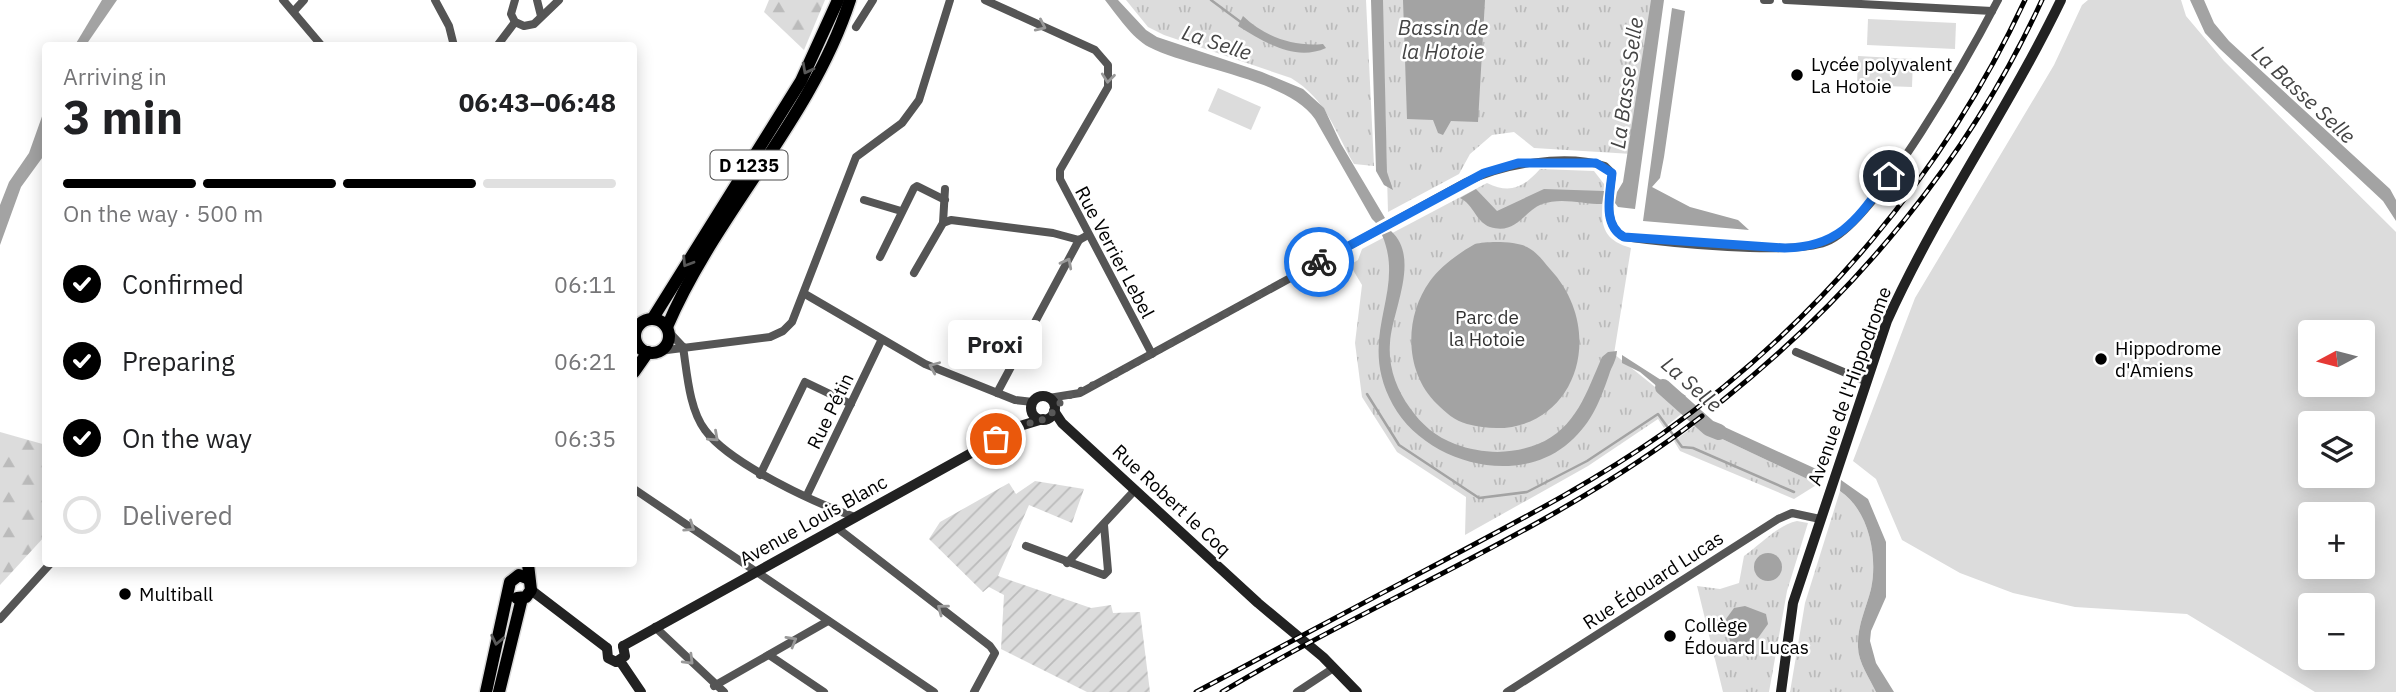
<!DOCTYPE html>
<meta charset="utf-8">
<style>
:root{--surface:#fff;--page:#f6f6f6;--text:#202124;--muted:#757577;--line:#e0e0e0;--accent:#000}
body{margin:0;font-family:"IBM Plex Sans",sans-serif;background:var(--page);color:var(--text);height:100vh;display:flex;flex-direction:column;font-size:26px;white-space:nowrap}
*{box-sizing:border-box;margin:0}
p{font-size:23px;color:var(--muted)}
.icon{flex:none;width:38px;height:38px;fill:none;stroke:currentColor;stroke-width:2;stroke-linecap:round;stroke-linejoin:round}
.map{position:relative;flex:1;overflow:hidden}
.sheet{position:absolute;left:42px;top:42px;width:595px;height:525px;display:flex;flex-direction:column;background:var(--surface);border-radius:7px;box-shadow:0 4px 18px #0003}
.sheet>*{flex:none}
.needle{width:46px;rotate:263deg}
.buttons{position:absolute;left:2298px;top:320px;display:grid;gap:14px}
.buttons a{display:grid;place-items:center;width:77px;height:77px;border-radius:7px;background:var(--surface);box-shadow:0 4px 18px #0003;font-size:35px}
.pin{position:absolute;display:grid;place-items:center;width:60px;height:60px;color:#fff;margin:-30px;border:4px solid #fff;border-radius:50%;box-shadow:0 2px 7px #0007}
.courier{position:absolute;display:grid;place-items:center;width:70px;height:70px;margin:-35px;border:5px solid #1a73e8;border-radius:50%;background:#fff;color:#222;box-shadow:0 2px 9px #0007}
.bubble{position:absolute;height:49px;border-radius:7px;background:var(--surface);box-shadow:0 4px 18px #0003;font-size:23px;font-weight:800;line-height:49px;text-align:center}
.overview em{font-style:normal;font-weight:800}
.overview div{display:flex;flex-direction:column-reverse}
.overview{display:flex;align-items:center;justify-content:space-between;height:119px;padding:0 21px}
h1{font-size:46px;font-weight:800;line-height:52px}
.bar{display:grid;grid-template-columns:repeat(4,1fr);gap:10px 7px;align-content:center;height:84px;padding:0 21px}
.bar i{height:9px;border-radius:5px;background:var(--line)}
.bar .selected{background:var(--accent)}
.bar p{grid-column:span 4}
ol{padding:0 21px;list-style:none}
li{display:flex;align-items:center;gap:21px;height:77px}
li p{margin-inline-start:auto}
li .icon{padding:7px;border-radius:50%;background:var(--accent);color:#fff;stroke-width:4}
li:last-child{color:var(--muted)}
li i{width:38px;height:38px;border:4px solid var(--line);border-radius:50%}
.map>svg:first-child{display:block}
.forest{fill:url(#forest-firs)}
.park{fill:url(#park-tufts)}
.garden{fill:url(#garden-furrows)}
.pitch{fill:#dcdcdc;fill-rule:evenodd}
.water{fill:#a3a3a3}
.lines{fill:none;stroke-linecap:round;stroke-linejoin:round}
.stream{stroke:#a3a3a3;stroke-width:2.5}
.river{stroke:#a3a3a3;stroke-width:16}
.primary-casing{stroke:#dbdbdb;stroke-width:15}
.street{stroke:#555;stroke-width:8}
.secondary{stroke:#222;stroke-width:10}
.primary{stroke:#000;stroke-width:12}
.rail-casing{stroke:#000;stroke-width:5}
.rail{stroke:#fff;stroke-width:2.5;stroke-dasharray:8;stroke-linecap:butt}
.oneway{stroke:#999}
.oneway2{stroke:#595959}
.done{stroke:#595959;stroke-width:7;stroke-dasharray:0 12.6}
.route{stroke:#1a73e8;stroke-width:9}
.poi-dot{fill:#000;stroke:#fff;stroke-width:2.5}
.labels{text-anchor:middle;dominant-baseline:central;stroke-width:5;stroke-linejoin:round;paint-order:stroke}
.shield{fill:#fff;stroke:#4c4c4c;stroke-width:2}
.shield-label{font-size:18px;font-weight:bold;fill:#000}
.poi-label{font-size:19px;fill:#000;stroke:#fff;text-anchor:start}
.street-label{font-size:19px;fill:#000;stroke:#fff}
.park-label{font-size:19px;fill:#333;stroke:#fff}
.water-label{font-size:21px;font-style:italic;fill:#444;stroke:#fff}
</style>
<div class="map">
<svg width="2396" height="692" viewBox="0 0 2396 692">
<defs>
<pattern id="forest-firs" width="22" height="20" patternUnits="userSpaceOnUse" patternTransform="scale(1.75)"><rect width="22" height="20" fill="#dcdcdc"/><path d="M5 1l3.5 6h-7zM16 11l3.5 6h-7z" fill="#bbb"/></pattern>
<pattern id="park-tufts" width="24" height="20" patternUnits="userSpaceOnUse" patternTransform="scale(1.75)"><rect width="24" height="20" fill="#dcdcdc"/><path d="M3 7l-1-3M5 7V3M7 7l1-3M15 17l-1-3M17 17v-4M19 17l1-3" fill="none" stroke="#bbb"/></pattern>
<pattern id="garden-furrows" width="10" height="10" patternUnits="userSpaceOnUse" patternTransform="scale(1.75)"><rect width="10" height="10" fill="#dcdcdc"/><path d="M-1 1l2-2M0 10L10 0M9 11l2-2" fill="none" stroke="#bbb"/></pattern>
</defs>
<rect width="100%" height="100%" fill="#fff"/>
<!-- forest -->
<g class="forest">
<path d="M 769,0 L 825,0 L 804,50 L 764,12 Z"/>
<path d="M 0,432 L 46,445 L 45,536 L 0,585 Z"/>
</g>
<!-- park -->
<g class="park">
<path d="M 1126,0 L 1366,0 L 1374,166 L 1354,164 C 1334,130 1327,100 1291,78 L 1164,35 L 1148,27 Z"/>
<path d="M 1382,0 L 1653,0 L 1632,154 L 1534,148 L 1514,132 L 1492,135 L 1470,154 L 1459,174 L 1388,212 Z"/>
<path d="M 1540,169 L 1594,171 L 1604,184 C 1602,216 1595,238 1631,248 L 1614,354 L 1685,411 L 1664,428 L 1658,419 L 1588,466 L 1465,535 L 1466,497 L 1397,452 L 1362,397 L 1355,343 L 1362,285 L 1350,265 L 1358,260 L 1362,249 L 1487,183 C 1510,194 1523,188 1540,169 Z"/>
<path d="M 1697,424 L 1701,429 L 1818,484 L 1794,499 L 1680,451 L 1674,441 Z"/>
<path d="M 1840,491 C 1869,510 1878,557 1871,589 C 1866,609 1857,626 1858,647 C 1858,662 1870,679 1876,692 L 1790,692 L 1805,603 Z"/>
<path d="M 1797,521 L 1808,523 L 1787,591 L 1769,692 L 1723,692 L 1697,586 L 1720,589 L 1739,583 L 1744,556 C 1761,544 1778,525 1797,521 Z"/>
</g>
<!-- garden -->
<path class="garden" d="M 1035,481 L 1084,489 L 1072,523 L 1029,505 L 998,576 L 1091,608 L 1111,605 L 1113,613 L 1140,612 L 1150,692 L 1087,692 L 1001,649 L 1004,595 L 989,587 L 983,592 L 929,539 L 940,522 L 1009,483 L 1016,494 Z"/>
<!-- pitch -->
<g class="pitch">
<path d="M 2088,0 L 2181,0 L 2186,16 L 2224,61 L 2396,232 L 2396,692 L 2315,692 L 2187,614 L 2075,607 L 2013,593 L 1960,573 L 1902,540 L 1876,479 L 1853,461 L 1915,298 L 2054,65 L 2082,5 ZM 2310,332 L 2362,332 L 2362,385 L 2310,385 ZM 2310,424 L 2362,424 L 2362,476 L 2310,476 ZM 2310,514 L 2362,514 L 2362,567 L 2310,567 ZM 2310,606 L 2362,606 L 2362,658 L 2310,658 Z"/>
<path d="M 1868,19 L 1956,23 L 1955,49 L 1867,45 Z"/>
<path d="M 1858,56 L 1913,59 L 1912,87 L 1857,85 Z"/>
<path d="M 1218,88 L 1261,107 L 1251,130 L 1208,111 Z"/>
</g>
<!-- water -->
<g class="water">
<path d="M 102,0 L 117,0 L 86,45 L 75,45 Z"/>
<path d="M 1105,0 L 1118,0 L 1146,30 L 1157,37 L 1262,72 L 1303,89 L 1324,108 L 1341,144 L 1385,218 L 1376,223 L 1372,219 L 1315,119 C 1288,79 1192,69 1149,47 C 1132,38 1117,15 1105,0 Z"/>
<path d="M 1371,0 L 1383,0 L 1387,172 L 1393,190 L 1384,185 L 1376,171 Z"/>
<path d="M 1403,0 L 1485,0 L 1478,122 L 1451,121 L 1443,135 L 1438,133 L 1433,120 L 1407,119 Z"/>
<path d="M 1651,0 L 1664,0 L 1635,209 L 1618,207 L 1615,203 L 1617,192 L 1623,182 Z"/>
<path d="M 2190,0 L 2204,0 L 2214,23 L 2229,41 L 2390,189 L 2396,200 L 2396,221 L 2383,201 L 2220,49 L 2205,33 Z"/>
<path d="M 1672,8 L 1685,11 L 1664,157 L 1660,178 L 1652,187 L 1690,207 L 1738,220 L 1749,230 L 1643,221 Z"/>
<path d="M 1243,16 C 1265,37 1293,47 1323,44 L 1326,48 C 1295,62 1264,42 1238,26 Z"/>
<path d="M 45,108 L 45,154 L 21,187 L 0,245 L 0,205 L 9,182 L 29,153 Z"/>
<path d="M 1476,189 L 1497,211 L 1544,189 L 1604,191 L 1602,204 C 1583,204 1561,197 1542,204 C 1523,212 1516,235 1490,227 C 1476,222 1474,205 1460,198 Z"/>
<path d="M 1391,231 C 1421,258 1392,310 1390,343 C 1388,366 1396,389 1410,408 C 1421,424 1436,437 1455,444 C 1482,454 1511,455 1538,444 C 1576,429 1587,391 1602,357 L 1608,352 L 1617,351 C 1616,362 1612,365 1609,375 C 1599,404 1590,426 1565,446 C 1512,487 1424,461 1393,405 C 1355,336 1407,293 1382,235 Z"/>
<path d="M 1475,244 C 1487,241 1516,241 1527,247 C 1537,252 1543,261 1550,269 C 1614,338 1568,451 1467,424 C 1455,421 1445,412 1437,404 C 1404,372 1404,317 1430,281 C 1441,266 1459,253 1475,244 Z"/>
<path d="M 1622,355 L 1686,396 L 1678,404 L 1640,372 L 1622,363 Z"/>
<path d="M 1705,418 L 1825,473 L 1818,484 L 1701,429 L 1697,424 Z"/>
<path d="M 1841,480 L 1868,499 L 1886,542 L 1886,597 L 1871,631 L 1870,641 L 1876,663 L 1894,692 L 1876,692 C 1870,679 1858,662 1858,647 C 1857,626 1866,609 1871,589 C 1878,557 1869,510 1840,491 Z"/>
<circle cx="1768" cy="567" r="14"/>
<path d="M 1745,606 L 1766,614 L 1768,624 L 1758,638 L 1738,647 L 1730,641 L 1726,619 L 1734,608 Z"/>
</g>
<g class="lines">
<!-- stream -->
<g class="stream">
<path d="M 1211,0 L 1242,23"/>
<path d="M 1367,394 L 1399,445 L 1479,498 L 1527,492 L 1587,461 L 1658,414 L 1682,447 L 1693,448 L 1794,492"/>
</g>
<!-- river -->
<path class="river" d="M 1663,387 L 1709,428 L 1719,432"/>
<defs>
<g id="primary">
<path d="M 653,318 L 801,81 L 838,0"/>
<circle cx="652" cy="336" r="17"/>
<path d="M 667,327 C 716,212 811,120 850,0"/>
<path d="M 634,372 L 648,352"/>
<path d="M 517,598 L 526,597 L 531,590 L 528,564"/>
<path d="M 486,692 L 510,582 L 519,575 L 529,579"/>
<path d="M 499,692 L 522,598"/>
</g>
</defs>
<!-- primary casing -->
<use href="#primary" class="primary-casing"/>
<!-- street -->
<g class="street">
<path d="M 283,0 L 322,46"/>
<path d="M 435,0 L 449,26 L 454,46"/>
<path d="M 515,0 L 511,14 L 515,22 L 524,26 L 534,24 L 559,0"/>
<path d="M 537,0 L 541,16"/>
<path d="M 985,0 L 1095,50 L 1108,65 L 1108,87 L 1060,170 L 1060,179 L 1152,354"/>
<path d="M 1764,0 L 1770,0"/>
<path d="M 1786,0 L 1992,11"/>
<path d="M 294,11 L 304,0"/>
<path d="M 856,27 L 873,0"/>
<path d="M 497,46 L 515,22"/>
<path d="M 864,200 L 901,211"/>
<path d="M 943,223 L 945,189"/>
<path d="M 880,257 L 914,188 L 917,186 L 945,200"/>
<path d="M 914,273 L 943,223 L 951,220 L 1053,233 L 1079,240 L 1088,235"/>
<path d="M 805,294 L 925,364 L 1015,400 L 1033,402"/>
<path d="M 669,332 L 683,347"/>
<path d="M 683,347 C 687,372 689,409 705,430 C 730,464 815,503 855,517"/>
<path d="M 659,351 L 770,337 L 783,331 L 792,322 L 856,157 L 902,123 L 919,100 L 950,0"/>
<path d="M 1796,352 L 1865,381"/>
<path d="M 997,393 L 1079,240"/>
<path d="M 1049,398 L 1080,393 L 1466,182 C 1503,164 1565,153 1605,166 L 1612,173 C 1610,195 1602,225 1624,237 C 1667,243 1790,256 1826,242 C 1875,224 1972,50 1998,0"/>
<path d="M 760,475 L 805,382 L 851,404"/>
<path d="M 634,489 L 934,692"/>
<path d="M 807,495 L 881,341"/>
<path d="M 836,527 L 990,646 L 995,653 L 974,692"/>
<path d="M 1026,546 L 1104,575 L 1108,571 L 1104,525"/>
<path d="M 1067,563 L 1135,490"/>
<path d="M 0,619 L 50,564"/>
<path d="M 655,627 L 724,692"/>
<path d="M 769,655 L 824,692"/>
<path d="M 714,686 L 828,621"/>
<path d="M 1297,692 L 1332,669"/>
<path d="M 1507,692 L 1778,519 L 1792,513 L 1820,519"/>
</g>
<!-- secondary -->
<g class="secondary">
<circle cx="1043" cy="408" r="12"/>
<path d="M 1054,411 L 1062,423 L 1258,603 L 1323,657 L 1357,692"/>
<path d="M 531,590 L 607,648"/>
<path d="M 623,646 L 1020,426 L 1043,419"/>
<path d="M 607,648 L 608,658 L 616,662 L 625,656 L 623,646"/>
<path d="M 620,661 L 641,692"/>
<path d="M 1781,692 L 1793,603 L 1887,321 C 1937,210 2008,110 2061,0"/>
</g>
<!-- primary -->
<use href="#primary" class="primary"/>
<defs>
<g id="rail">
<path d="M 1722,401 C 1856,294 1970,157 2042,0"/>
<path d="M 1196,692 C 1277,649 1359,605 1441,562 C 1516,522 1592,483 1662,434 C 1817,324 1945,172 2025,0"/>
<path d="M 1222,692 C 1380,597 1555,530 1702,416"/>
</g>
</defs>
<!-- rail casing -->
<use href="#rail" class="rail-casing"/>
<!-- rail -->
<use href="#rail" class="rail"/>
</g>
<!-- one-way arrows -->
<defs><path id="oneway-chevron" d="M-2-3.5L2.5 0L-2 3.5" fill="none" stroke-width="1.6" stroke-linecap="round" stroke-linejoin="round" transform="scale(1.75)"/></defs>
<g class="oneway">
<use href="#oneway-chevron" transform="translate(1041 26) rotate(25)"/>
<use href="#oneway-chevron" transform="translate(1108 78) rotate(96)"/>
<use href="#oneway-chevron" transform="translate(1067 263) rotate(-62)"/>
<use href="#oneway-chevron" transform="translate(934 367) rotate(-157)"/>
<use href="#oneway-chevron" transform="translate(714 437) rotate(42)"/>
<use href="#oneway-chevron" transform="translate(690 527) rotate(34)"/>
<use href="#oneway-chevron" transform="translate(942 609) rotate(-143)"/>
<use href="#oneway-chevron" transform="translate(792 641) rotate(-30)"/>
<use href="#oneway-chevron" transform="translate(689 660) rotate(45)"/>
</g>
<g class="oneway2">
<use href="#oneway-chevron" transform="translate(807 69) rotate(118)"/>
<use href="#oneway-chevron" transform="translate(687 262) rotate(122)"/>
<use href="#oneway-chevron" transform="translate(497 640) rotate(102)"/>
</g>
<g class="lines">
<!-- done -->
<path class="done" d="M 996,439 L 1020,426 L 1048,418 L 1064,398 L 1112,376 L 1319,262"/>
<!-- route -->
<path class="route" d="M 1319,262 L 1484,173 L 1518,163 L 1596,163 L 1612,173 C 1610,195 1602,225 1624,237 L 1785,248 C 1841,247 1858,218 1889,176"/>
</g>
<!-- markers -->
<g class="poi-dot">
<circle cx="1797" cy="75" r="7"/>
<circle cx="2101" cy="359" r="7"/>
<circle cx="125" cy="594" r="7"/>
<circle cx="1670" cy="636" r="7"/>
</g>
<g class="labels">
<!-- shield labels -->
<rect class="shield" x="710.5" y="150.5" width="77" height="29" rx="5"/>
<g class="shield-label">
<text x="749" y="165">D 1235</text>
</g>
<!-- poi labels -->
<g class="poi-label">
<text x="1811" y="64">Lycée polyvalent<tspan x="1811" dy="22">La Hotoie</tspan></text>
<text x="2115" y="348">Hippodrome<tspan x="2115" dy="22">d'Amiens</tspan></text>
<text x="139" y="594">Multiball</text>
<text x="1684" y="625">Collège<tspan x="1684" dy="22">Édouard Lucas</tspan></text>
</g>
<!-- street labels -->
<g class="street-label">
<text transform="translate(1115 252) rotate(62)">Rue Verrier Lebel</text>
<text transform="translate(1849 386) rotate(-70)">Avenue de l'Hippodrome</text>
<text transform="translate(830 411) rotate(-64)">Rue Pétin</text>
<text transform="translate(1172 500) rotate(43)">Rue Robert le Coq</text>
<text transform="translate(813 520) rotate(-29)">Avenue Louis Blanc</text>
<text transform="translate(1653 580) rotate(-33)">Rue Édouard Lucas</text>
</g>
<!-- park labels -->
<g class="park-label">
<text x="1487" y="317">Parc de<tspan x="1487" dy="22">la Hotoie</tspan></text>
</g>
<!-- water labels -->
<g class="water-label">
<text x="1443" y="27">Bassin de<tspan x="1443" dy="24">la Hotoie</tspan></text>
<text transform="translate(1217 42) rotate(18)">La Selle</text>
<text transform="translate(1626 83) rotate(-82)">La Basse Selle</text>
<text transform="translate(2304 94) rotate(43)">La Basse Selle</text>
<text transform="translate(1692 384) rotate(41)">La Selle</text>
</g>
</g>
</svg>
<div class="buttons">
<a><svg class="needle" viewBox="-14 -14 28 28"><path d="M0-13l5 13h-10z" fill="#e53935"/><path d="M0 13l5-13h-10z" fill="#757577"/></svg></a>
<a><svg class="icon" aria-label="layers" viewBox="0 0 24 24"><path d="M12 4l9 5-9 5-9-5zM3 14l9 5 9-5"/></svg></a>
<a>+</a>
<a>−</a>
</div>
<div class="pin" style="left:996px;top:439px;background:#ea580c"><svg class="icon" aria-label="bag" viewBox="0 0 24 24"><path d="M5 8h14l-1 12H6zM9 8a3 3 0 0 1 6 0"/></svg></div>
<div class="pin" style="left:1889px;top:176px;background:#1f2937"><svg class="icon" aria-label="home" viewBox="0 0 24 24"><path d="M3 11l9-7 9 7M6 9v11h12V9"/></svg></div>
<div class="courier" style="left:1319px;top:262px"><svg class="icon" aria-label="bike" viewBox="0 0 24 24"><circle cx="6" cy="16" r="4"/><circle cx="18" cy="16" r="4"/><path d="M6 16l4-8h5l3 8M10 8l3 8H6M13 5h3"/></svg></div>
<div class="bubble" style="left:948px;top:320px;width:94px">Proxi</div>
<section class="sheet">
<div class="overview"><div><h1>3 min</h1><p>Arriving in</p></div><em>06:43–06:48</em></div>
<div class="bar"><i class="selected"></i><i class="selected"></i><i class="selected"></i><i></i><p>On the way · 500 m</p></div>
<ol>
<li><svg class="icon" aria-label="check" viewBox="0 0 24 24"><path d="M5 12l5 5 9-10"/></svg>Confirmed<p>06:11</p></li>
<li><svg class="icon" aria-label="check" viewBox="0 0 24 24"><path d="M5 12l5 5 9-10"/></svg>Preparing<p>06:21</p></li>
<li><svg class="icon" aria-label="check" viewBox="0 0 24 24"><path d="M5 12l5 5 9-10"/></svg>On the way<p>06:35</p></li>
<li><i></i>Delivered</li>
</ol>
</section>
</div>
